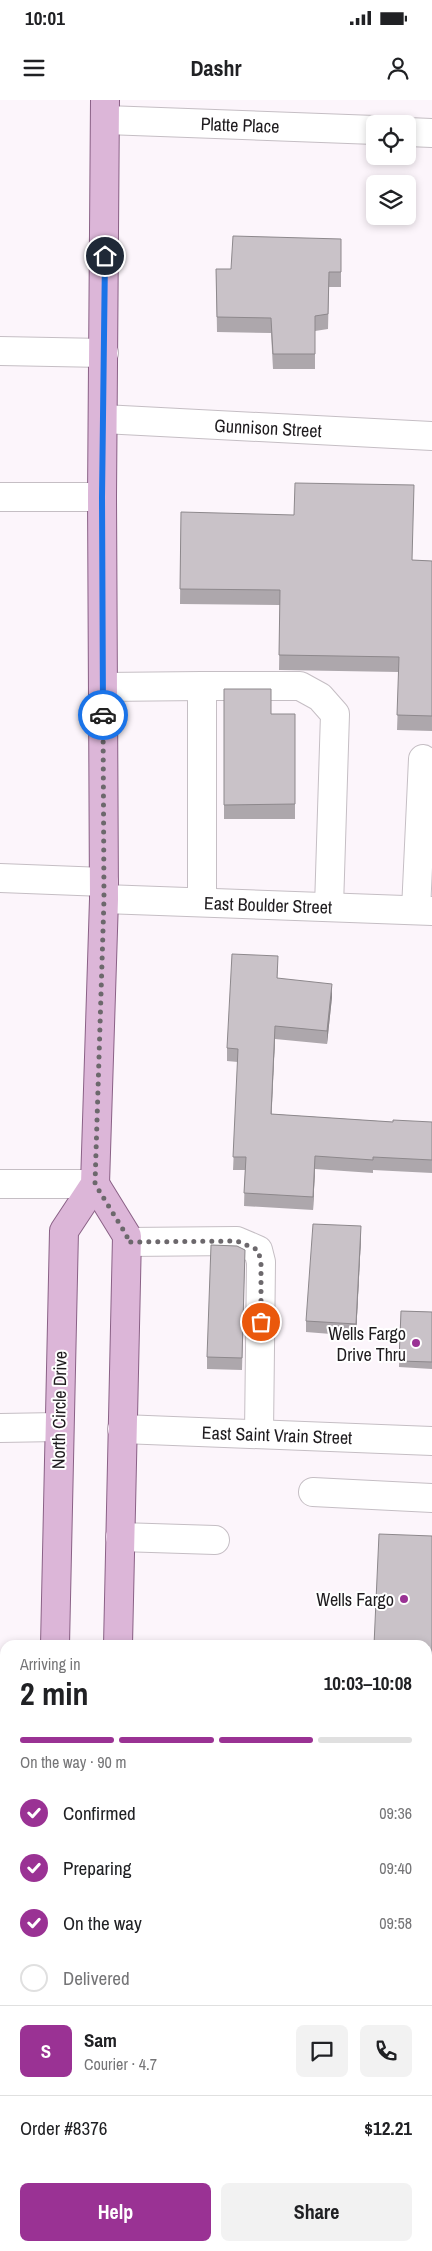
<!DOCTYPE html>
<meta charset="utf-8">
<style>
:root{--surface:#fff;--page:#f2f2f2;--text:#202124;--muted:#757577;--line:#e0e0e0;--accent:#9a3294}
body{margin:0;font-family:"Archivo Narrow",sans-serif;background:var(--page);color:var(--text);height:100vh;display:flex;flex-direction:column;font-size:19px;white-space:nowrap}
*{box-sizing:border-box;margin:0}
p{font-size:16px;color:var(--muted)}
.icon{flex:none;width:28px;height:28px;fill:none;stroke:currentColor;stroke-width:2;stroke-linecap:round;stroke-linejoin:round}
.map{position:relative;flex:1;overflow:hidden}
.details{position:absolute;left:0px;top:1540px;width:432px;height:611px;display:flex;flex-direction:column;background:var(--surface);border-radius:15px 15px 0 0;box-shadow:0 2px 8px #0003}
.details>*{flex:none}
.buttons{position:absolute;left:366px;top:15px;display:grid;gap:10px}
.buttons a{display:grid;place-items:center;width:50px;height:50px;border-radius:8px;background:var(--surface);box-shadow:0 2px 8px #0003;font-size:25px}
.pin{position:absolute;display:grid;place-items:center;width:42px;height:42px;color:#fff;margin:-21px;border:2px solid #fff;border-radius:50%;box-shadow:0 1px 5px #0007}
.courier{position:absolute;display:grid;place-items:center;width:50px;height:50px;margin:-25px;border:4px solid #1a73e8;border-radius:50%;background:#fff;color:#222;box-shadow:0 1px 6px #0007}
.head em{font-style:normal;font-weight:700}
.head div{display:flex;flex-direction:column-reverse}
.head{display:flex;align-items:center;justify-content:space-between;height:85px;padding:0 20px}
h1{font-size:32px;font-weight:700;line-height:38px}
.bar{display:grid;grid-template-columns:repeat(4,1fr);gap:8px 5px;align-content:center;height:60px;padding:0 20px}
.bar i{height:6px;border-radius:4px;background:var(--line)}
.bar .current{background:var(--accent)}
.bar p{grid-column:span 4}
.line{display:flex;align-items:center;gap:12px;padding:0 20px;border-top:1px solid var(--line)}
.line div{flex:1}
.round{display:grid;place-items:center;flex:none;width:52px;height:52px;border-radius:8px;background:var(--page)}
ol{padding:0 20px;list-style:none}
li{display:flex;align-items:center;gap:15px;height:55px}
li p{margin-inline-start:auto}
li .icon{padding:5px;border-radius:50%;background:var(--accent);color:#fff;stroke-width:4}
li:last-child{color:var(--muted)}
li i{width:28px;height:28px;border:2px solid var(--line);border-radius:50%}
.action{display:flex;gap:10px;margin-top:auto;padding:10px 20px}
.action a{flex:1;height:58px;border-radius:8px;background:var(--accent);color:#fff;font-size:20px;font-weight:700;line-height:58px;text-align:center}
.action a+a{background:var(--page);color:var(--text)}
.status{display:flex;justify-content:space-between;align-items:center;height:35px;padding:0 25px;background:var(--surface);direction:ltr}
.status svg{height:14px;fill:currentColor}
header{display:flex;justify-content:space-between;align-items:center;height:65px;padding:0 20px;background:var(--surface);font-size:22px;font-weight:700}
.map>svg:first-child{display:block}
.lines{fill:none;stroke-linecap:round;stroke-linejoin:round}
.minor-casing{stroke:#c5bec4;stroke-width:30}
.major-casing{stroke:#8a6186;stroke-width:30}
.minor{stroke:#fff;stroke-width:28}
.major{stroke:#dcb6d8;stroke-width:28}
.wall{fill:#ada7ac}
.shaded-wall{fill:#8d888c}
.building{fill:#c9c2c8;stroke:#8d888c}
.done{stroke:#6c686c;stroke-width:5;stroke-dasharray:0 9}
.route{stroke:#1a73e8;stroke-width:6}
.poi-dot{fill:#9a3294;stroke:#fff;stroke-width:2}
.labels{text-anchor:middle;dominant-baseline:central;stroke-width:4;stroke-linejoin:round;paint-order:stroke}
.street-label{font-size:18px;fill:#1f1c1f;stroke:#fff}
.poi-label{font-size:18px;fill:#1f1c1f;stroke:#fff;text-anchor:end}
</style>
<div class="status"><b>10:01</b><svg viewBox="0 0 49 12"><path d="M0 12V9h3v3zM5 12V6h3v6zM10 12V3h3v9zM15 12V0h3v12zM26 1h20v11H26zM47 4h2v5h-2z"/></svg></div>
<header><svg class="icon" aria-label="menu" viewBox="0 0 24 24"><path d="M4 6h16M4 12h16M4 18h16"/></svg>Dashr<svg class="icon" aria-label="person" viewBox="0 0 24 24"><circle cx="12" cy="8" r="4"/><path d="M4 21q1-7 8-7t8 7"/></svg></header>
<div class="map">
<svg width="432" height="2151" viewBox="0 0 432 2151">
<rect width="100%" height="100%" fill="#fcf5fb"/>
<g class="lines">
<defs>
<g id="minor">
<path d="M 106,20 L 375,30"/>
<path d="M 408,32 L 432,33"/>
<path d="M 0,251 L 104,253"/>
<path d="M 103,319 L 432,336"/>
<path d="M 0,397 L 102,397"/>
<path d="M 103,587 L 202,586"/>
<path d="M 0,778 L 104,782"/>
<path d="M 104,799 L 432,811"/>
<path d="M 202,802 L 202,586 L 300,586 L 320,597 L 335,614 L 329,807"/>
<path d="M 416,810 L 423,659"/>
<path d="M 0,1084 L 95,1084"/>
<path d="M 127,1142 L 237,1141 L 258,1150 L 261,1162 L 259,1334"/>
<path d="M 0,1328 L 58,1327"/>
<path d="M 122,1329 L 432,1341"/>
<path d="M 313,1392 L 432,1398"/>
<path d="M 120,1437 L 215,1440"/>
<path d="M 428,1949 L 432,1949"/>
<path d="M 238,2151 L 238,2146"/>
<path d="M 336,2151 L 336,2146"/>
</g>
<g id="major">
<path d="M 95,1084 L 127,1136 L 118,1545"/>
<path d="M 55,1545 L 64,1131 L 95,1084 L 104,799 L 102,397 L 105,0"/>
<path d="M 428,1709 L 432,1709"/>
<path d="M 0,1727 L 5,1727"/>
<path d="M 428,1800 L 432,1800"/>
<path d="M 0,1820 L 5,1820"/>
<path d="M 54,2151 L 54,2146"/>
<path d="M 115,2151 L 115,2146"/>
</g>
</defs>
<!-- minor casing -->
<use href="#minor" class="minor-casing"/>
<!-- major casing -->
<use href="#major" class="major-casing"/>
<!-- minor -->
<use href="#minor" class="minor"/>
<!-- major -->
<use href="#major" class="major"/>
</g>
<!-- wall -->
<g class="wall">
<path d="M 341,139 L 341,187 L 329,187 L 328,229 L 315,231 L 315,269 L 273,269 L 271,233 L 217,232 L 216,169 L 231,169 Z"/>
<path d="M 181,412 L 412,460 L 432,461 L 432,631 L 397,630 L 399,572 L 279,570 L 280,505 L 180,504 Z"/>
<path d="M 224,589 L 271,614 L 295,614 L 295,719 L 224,719 Z"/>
<path d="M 278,869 L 277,879 L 332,897 L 327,944 L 275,939 L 271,1014 L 393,1022 L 432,1022 L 432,1073 L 373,1070 L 373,1073 L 315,1069 L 313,1110 L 244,1106 L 245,1070 L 233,1070 L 238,962 L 227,961 L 227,948 Z"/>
<path d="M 361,1138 L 356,1236 L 306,1232 L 306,1221 Z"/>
<path d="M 245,1150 L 242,1270 L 207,1269 L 207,1257 Z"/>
<path d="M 401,1211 L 432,1212 L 432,1269 L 399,1267 Z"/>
<path d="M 432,1436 L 432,1611 L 428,1611 L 428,1545 Z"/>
<path d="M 428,1993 L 432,1993 L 432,2151 L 398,2151 L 398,2146 L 428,2146 Z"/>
</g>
<!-- shaded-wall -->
<g class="shaded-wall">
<path d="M 332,884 L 332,897 L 327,944 L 327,931 Z"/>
<path d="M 275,926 L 275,939 L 271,1027 L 271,1014 Z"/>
<path d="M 315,1056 L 315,1069 L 313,1110 L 313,1097 Z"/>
<path d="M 361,1126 L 361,1138 L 356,1236 L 356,1224 Z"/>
</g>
<!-- building -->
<g class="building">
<path d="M 233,136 L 341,139 L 341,172 L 329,172 L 328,214 L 315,216 L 315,254 L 273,254 L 271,218 L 217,217 L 216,169 L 231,169 Z"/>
<path d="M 295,383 L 414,385 L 412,460 L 432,461 L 432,616 L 397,615 L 399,557 L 279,555 L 280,490 L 180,489 L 181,412 L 294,415 Z"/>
<path d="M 224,589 L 271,589 L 271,614 L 295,614 L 295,704 L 224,705 Z"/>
<path d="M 232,854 L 278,856 L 277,878 L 332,884 L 327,931 L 275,926 L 271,1014 L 393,1022 L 393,1020 L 432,1022 L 432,1060 L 373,1057 L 373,1060 L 315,1056 L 313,1097 L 244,1093 L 246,1057 L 233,1057 L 238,949 L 227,948 Z"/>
<path d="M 313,1124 L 361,1126 L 356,1224 L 306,1221 Z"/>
<path d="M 211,1145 L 237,1146 L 245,1150 L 242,1258 L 207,1257 Z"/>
<path d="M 401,1211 L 432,1212 L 432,1262 L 399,1261 Z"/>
<path d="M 379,1434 L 432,1436 L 432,1595 L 428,1594 L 428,1545 L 374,1545 Z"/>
<rect x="428" y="1993" width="4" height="147"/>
</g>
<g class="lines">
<!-- done -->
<path class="done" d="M 103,615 L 104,799 L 95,1084 L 127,1136 L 127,1142 L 237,1141 L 258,1150 L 261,1162 L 261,1222"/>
<!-- route -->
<path class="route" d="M 103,615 L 102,397 L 105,156"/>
</g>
<!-- markers -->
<g class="poi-dot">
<circle cx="416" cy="1243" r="5"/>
<circle cx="404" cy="1499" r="5"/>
</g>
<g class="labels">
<!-- street labels -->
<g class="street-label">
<text transform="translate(240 25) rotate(2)">Platte Place</text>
<text transform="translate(268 328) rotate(3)">Gunnison Street</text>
<text transform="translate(268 805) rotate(2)">East Boulder Street</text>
<text transform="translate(59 1310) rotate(-89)">North Circle Drive</text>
<text transform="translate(277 1335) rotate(2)">East Saint Vrain Street</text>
</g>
<!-- poi labels -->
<g class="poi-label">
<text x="406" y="1233">Wells Fargo<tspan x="406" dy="21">Drive Thru</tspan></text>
<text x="394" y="1499">Wells Fargo</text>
</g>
</g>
</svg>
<div class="buttons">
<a><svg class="icon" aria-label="locate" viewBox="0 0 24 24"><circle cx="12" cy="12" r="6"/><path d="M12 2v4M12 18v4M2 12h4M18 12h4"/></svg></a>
<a><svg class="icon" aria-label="layers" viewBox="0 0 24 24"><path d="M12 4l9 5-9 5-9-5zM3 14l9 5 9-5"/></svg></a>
</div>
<div class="pin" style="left:261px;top:1222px;background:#ea580c"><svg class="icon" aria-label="bag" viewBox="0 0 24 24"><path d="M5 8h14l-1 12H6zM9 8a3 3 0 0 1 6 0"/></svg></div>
<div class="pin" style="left:105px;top:156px;background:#1f2937"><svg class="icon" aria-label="home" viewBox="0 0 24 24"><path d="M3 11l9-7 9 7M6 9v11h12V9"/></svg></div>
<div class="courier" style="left:103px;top:615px"><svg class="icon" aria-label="car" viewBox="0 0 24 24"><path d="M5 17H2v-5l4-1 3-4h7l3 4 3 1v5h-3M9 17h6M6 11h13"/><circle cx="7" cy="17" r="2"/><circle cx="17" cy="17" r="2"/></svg></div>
<section class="details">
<div class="head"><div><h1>2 min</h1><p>Arriving in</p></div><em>10:03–10:08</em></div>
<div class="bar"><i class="current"></i><i class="current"></i><i class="current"></i><i></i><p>On the way · 90 m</p></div>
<ol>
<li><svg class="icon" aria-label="check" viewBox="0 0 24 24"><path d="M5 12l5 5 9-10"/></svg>Confirmed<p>09:36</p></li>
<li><svg class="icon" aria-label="check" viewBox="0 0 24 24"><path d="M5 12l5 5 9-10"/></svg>Preparing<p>09:40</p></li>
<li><svg class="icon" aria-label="check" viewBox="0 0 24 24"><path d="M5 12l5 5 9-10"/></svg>On the way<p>09:58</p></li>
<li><i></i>Delivered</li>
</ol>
<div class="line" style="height:90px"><b class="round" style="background:var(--accent);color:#fff">S</b><div><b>Sam</b><p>Courier · 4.7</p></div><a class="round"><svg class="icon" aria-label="chat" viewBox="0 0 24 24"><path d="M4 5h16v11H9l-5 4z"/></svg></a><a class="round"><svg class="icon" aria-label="phone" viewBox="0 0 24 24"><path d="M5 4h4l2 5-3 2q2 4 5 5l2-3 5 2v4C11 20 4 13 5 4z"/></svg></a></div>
<div class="line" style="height:65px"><div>Order #8376</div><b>$12.21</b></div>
<div class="action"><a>Help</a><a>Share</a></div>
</section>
</div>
